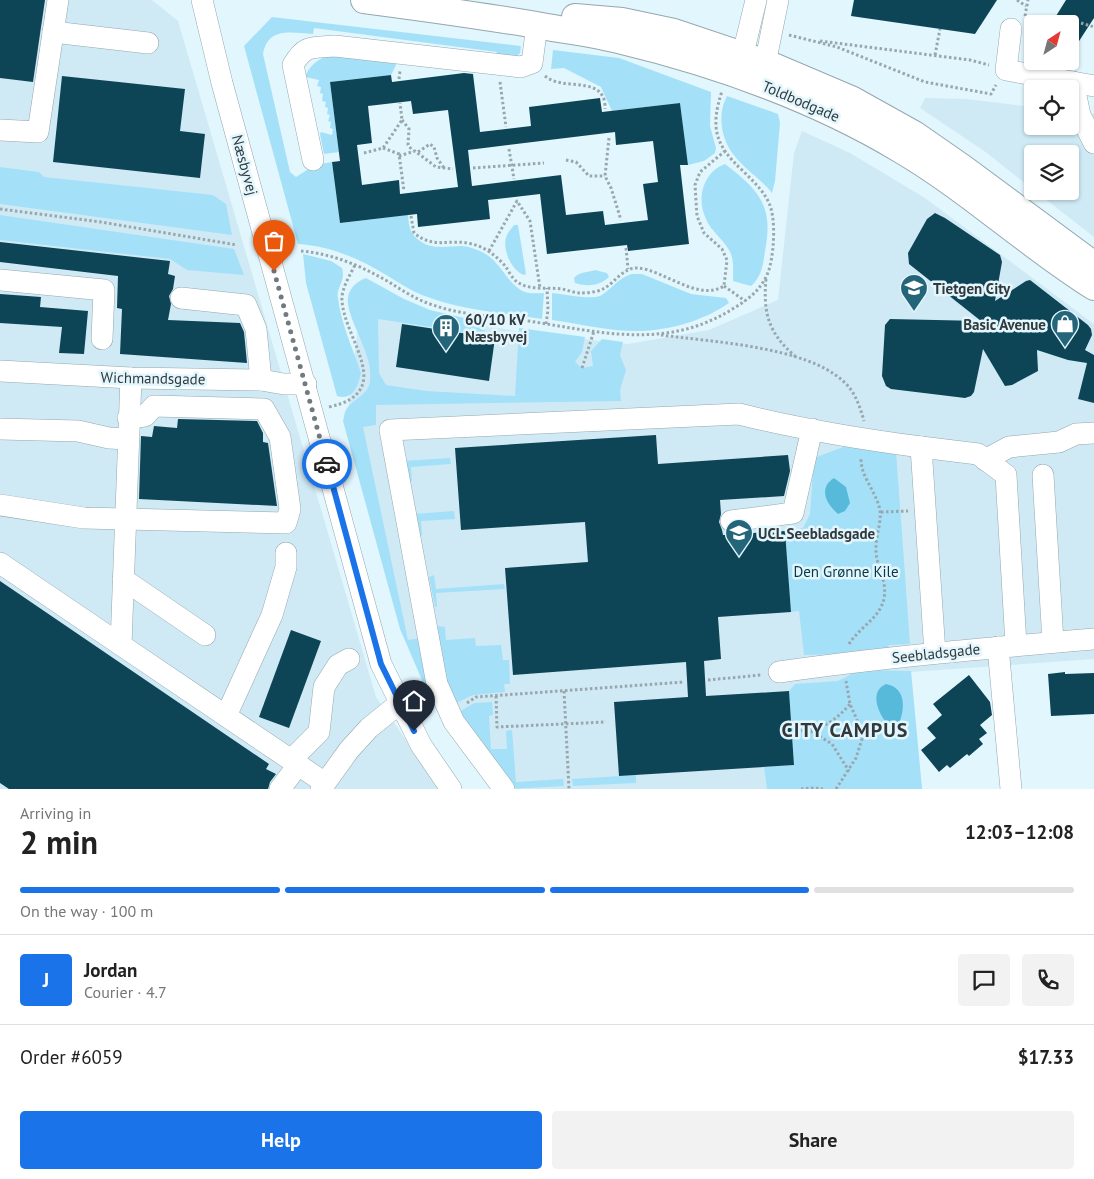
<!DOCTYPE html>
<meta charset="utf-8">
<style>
:root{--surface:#fff;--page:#f2f2f2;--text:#222;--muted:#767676;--line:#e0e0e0;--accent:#1a73e8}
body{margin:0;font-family:"PT Sans",sans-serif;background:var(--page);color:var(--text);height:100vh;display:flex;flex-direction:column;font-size:19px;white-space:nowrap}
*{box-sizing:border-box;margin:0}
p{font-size:16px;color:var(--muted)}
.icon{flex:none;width:28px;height:28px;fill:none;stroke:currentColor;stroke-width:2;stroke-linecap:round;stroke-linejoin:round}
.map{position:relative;height:789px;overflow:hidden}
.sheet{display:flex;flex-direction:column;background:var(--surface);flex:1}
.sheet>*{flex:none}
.needle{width:32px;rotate:36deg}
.controls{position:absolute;left:1024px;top:15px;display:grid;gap:10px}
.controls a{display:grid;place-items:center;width:55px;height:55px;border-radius:5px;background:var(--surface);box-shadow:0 1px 4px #0004;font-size:25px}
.pin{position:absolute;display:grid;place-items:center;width:42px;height:42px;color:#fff;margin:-51px -21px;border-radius:50% 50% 50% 0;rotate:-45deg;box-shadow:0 0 5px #0007}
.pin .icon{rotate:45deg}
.courier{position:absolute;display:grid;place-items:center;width:50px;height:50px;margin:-25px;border:4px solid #1a73e8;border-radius:50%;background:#fff;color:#222;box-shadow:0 1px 6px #0007}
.summary em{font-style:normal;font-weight:700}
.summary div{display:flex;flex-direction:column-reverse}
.summary{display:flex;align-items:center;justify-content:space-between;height:85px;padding:0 20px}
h1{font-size:32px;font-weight:700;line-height:38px}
.bar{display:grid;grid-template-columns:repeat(4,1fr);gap:8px 5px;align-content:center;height:60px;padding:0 20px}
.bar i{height:6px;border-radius:4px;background:var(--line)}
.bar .current{background:var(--accent)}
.bar p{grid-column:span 4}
.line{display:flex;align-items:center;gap:12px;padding:0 20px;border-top:1px solid var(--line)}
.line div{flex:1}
.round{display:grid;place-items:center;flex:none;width:52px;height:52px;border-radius:5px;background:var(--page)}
.primary-button{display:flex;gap:10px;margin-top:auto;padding:10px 20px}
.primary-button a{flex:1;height:58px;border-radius:5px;background:var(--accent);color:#fff;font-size:20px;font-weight:700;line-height:58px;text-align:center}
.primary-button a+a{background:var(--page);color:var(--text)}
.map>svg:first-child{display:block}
.built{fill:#cfeaf5}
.green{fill:#a4e1f8}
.water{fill:#58badb}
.building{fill:#0d4556;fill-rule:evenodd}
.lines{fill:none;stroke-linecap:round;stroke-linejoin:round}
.minor-casing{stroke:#95a7ae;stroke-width:22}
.major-casing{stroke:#95a7ae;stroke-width:28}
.path{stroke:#99a7ad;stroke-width:3;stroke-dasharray:2.5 2.5;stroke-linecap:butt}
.minor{stroke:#fff;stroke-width:21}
.major{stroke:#fff;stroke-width:26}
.done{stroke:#707b80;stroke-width:5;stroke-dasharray:0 9}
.route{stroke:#1a73e8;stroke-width:6}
.labels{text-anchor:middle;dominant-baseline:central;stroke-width:5;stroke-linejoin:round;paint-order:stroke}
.street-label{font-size:15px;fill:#32393c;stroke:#e2f6fd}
.poi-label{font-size:15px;font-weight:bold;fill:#32393c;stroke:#e2f6fd;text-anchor:start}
.park-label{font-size:15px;fill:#093745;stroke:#e2f6fd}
.district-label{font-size:20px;font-weight:bold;letter-spacing:1px;fill:#32393c;stroke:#e2f6fd}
</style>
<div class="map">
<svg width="1094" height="789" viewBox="0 0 1094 789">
<rect width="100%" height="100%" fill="#e2f6fd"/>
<!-- built -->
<g class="built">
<path d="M 0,0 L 152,0 L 178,21 L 376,697 L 440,789 L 0,789 Z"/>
<path d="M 925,98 L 966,99 L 1032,107 L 1032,126 L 1070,126 L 1070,111 L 1094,114 L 1094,237 L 1035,191 L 1070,191 L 1070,154 L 1032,154 L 1032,189 L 987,153 L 920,108 Z"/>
<path d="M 802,131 L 850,153 L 925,198 L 1094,324 L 1094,659 L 911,672 L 922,789 L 490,789 L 406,640 L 347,420 L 361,302 L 515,331 L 628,344 L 709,330 L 778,300 L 794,153 Z"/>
</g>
<!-- green -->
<g class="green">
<path d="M 272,17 L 521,46 L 520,53 L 515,58 L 495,58 L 497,52 L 314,28 L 313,34 C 292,33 268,26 263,54 L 290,172 L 296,177 L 315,165 L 332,162 L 340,223 L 408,215 C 409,227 410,234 420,241 C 432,250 448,246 462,246 C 467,246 475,249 480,251 C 502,261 506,284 525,292 C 530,294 538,293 544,293 L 542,319 C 502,313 460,310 422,295 C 410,290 399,283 388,276 C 360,259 331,246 298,244 L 244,46 Z"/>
<path d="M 553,50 L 619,58 L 711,92 L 710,126 L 716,148 L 715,153 L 704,161 L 688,165 L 680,103 L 612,111 L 601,87 L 564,68 L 551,69 Z"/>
<path d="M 332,54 L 398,61 L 391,75 L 330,82 L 339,152 L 324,154 L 320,134 L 321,132 L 332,135 L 333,129 L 330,128 L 331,122 L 328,121 L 330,115 L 327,114 L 328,108 L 325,107 L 326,102 L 322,101 L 323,94 L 320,93 L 321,87 L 317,86 L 319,80 L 305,77 C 309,65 320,58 332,54 Z"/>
<path d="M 727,96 L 778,114 L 780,123 L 775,181 L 772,193 C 760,178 744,169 733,154 C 721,138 717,114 727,96 Z"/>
<path d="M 725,164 C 759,190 774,206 765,251 C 763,265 762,276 751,286 L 733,281 C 733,272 734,262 731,254 C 726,241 711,232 706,219 C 696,199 703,172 725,164 Z"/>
<path d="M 0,167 L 39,172 L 44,177 L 213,195 L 226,204 L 232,235 L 0,204 Z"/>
<path d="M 0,215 L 234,249 L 244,275 L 187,270 L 170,259 L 0,240 Z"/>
<path d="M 514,225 L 518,225 L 526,274 L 524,275 C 511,271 501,247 507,235 C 509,231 512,228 514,225 Z"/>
<path d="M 303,254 L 331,261 L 342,268 C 346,282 336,287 338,298 C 341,324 353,349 361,373 C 358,386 353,401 337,396 L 306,283 Z"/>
<path d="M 595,270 L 607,273 L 609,277 C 599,286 588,287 575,283 L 574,278 C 580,271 587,273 595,270 Z"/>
<path d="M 632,274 L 642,274 L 691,294 L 726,298 L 729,303 C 705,320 671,330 641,331 C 612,332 581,324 552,320 L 552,293 C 564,294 590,300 600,296 C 613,289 616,279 632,274 Z"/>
<path d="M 366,278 L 404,299 L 430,310 L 486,323 L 484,335 L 378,319 L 379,373 L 386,385 L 426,391 L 515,396 L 519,328 L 585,337 L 582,352 L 575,362 L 582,368 L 593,366 L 591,351 L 602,339 L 623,342 L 620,355 L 626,370 L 620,390 L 621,401 L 376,405 L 376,425 L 363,427 L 408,640 L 422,638 L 430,684 L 425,687 L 400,629 L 343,421 C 344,418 344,413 346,410 C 352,399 369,395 370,381 C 373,354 352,329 348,304 C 346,291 355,282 366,278 Z"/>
<path d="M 851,444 L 896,451 L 910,644 L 889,645 L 888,650 L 836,654 L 804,655 L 799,611 L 791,612 L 785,531 L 803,528 L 810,514 L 814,458 Z"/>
<path d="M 450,458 L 451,464 L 411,467 L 412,481 L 408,481 L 403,461 Z"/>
<path d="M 454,511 L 455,519 L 421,521 L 422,535 L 419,535 L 414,514 Z"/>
<path d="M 434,575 L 436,589 L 504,584 L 505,589 L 436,593 L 437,607 L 435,607 L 429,577 Z"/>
<path d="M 438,626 L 445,627 L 446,640 L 475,638 L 476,646 L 501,645 L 503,660 L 509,660 L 510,684 L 504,684 L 505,692 L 473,695 L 454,704 C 443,681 436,652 438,626 Z"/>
<path d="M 859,670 L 911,671 L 922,789 L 767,789 L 764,767 L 794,765 L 789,691 L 795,684 L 838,681 Z"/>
<path d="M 492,702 L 493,715 L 489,716 L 491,749 L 507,749 L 506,731 L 512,730 L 516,782 L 563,779 L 564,786 L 509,789 L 459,712 L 474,703 Z"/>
<path d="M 636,775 L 636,783 L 573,786 L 572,779 Z"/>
</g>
<!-- water -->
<g class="water">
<path d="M 834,478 L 846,487 L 850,503 L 845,511 L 838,514 C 826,504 818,488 834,478 Z"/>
<path d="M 886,684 C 907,688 905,710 898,726 L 891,728 C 880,718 867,692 886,684 Z"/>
</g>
<!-- building -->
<g class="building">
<path d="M 0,0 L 45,0 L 33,82 L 0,78 Z"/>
<path d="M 854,0 L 997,0 L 975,34 L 851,16 Z"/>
<path d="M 1066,0 L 1094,0 L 1094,18 L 1070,55 L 1070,24 L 1051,24 Z"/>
<path d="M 464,73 L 473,74 L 480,132 L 531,126 L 529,107 L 600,98 L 602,112 L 680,103 L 688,165 L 680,165 L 689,244 L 628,251 L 627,245 L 547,254 L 540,194 L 488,200 L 490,219 L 418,227 L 417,214 L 340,223 L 332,162 L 340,161 L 330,82 L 391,75 L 392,82 ZM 411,101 L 413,114 L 448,110 L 458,187 L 400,194 L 399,180 L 362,185 L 357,145 L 372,143 L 368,106 ZM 615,132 L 616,145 L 653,141 L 658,182 L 643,184 L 648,220 L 605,225 L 603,211 L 566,215 L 561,175 L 472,186 L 468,150 Z"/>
<path d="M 62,76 L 185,89 L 180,131 L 205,134 L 200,178 L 53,162 Z"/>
<path d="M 935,213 L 945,218 L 1000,255 L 1002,262 L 995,301 L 1026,281 L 1030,280 L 1088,325 L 1091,329 L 1092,335 L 1085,350 L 1094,355 L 1094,403 L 1078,399 L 1087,363 L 1068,360 L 1037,350 L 1038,371 L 1012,385 L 1005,386 L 983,349 L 974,392 L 971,396 L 965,398 L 891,389 L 886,386 L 882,376 L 885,325 L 890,319 L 981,321 L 909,264 L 908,253 L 927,219 Z"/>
<path d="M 0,242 L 170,261 L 168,274 L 175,276 L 173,289 L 169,296 L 171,304 L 168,320 L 240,323 L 244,332 L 247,363 L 120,354 L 122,309 L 117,308 L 118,276 L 0,262 Z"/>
<path d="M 0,294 L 41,297 L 40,307 L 88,311 L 84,354 L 59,353 L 62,327 L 0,323 Z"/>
<path d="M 402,324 L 495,338 L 489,381 L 396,367 Z"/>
<path d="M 178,419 L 257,421 L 263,433 L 263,442 L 268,443 L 277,506 L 139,499 L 141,436 L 152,437 L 154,426 L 177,428 Z"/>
<path d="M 656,435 L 658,464 L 788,455 L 790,471 L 784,496 L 720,500 L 721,514 L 719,522 L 722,530 L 723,535 L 785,531 L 791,612 L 718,617 L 721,659 L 704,661 L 706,696 L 789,691 L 794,765 L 619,776 L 614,702 L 688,697 L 686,662 L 513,675 L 505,568 L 588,562 L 585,522 L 461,530 L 455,448 Z"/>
<path d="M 0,581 L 269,764 L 266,769 L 276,774 L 270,782 L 268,789 L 9,789 L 0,783 Z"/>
<path d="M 291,630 L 321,641 L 289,728 L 259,717 Z"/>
<path d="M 1065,672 L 1065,674 L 1094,673 L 1094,714 L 1051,716 L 1048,674 Z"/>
<path d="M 969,675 L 990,702 L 992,715 L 980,725 L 987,733 L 979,739 L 983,744 L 969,756 L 967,754 L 950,768 L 947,765 L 939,772 L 921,750 L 936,738 L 927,728 L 942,715 L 933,704 Z"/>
</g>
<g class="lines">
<defs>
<g id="minor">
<path d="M 202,0 L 222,83 L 381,664 L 421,745 L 451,789"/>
<path d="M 1011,29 L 1006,70 L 1094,86"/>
<path d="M 53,32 L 148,43"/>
<path d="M 739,70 L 756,0"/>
<path d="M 762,79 L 778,0"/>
<path d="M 1073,82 L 1080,115 L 1094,143"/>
<path d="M 0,130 L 38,132 L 58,0"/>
<path d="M 313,160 L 293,65 C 305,44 312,48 335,46 L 521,67 L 532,63 L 537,25"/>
<path d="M 0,280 L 104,290 L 102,339"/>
<path d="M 181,298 L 246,305 L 256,329 L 261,380"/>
<path d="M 0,371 L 131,378 L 261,380 L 284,384 L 306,384"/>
<path d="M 131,378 L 121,645 L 325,783"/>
<path d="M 0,429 L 78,431 L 109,438 L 128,439"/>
<path d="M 985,460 L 1009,447 L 1059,442 L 1076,434 L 1094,433"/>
<path d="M 1043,475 L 1053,642"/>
<path d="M 0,505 L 84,518 L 286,523 L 290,509 L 280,437 L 264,409 L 154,406 L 145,416 L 128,418"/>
<path d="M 731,521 L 793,513 L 812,429"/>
<path d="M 0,563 L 121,645"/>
<path d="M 123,579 L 205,635"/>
<path d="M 998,647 L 1011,789"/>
<path d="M 935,653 L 921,447 L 978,454 L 1006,475 L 1016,645"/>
<path d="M 779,672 C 884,657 989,648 1094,639"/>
<path d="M 226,716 L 272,615 L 286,567 L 286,553"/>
<path d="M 291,760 L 319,732 L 324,687 L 338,665 L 349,659"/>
<path d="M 280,789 L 298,765"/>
<path d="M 321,789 L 349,750 L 369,728 L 400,703"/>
<path d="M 504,789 L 454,722 L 437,684 L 390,430 L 739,414 C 799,429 860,439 921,447"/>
</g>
<g id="major">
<path d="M 364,0 C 425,8 486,16 547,27 C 570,31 594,34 618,40 C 714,63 816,99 901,150 C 969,190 1027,245 1094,287"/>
<path d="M 575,17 L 622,21 L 674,32 L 766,63 L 853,100 L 914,134 L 963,168 L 1094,265"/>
</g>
</defs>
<!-- minor casing -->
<use href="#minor" class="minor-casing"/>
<!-- major casing -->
<use href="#major" class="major-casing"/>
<!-- path -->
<g class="path">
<path d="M 1017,0 L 1026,6"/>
<path d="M 1025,16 L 1028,0"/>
<path d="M 1081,23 L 1094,27"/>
<path d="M 789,35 L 837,47 L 925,82 L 991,94 L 996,85"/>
<path d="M 820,41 L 970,60 L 989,65"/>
<path d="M 935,55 L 940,29"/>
<path d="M 545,76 C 561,90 594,78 603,97 C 605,100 605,106 605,109"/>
<path d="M 399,79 L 400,71"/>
<path d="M 500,82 L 506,127"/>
<path d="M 402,120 L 409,129 L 408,145 L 413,151"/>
<path d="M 609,138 L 605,176 L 611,188 L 621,220"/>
<path d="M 383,148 L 399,154 L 404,191"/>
<path d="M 509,149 L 514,179"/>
<path d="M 418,152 L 430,144 L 434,147 L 437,158 L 444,168"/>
<path d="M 364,153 L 383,148 L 402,120 L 400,103"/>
<path d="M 399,156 L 415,151 L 436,167 L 453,169"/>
<path d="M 566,160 L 576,162 L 589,176 L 605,176"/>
<path d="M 473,168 L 544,163"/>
<path d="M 0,209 L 101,222 L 237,245"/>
<path d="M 411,216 L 414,233 C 435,250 449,238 472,244 C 485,247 498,257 506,267 C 509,272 513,279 517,282 C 531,291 547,287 562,289 C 568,290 574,293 580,293 C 586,293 598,292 603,289 C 615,283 623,267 638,268 C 664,270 698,302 724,286 L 727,260 L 722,249 L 704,233 L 697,216 L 695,185 L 700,172 L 725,151"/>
<path d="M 626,248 L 628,269"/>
<path d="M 301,251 C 334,254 361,266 389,282 C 403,291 417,300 433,305 C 461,315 493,316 522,320 C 596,331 666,352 734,308 C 751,298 765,286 770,266 C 774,250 776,218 769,203 C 763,190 753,181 743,171 C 715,145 710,128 722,91"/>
<path d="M 489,251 L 517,201 L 530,221 L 540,288"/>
<path d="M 766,279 C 763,312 768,333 795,356"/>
<path d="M 724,286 L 745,301"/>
<path d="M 546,324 L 548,310 L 547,288"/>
<path d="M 661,335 C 711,342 805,346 843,381 C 855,391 860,407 864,421"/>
<path d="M 582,368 L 594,331"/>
<path d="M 329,407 C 397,392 345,341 342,301 C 341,289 350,275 355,265"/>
<path d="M 881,512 L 908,511"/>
<path d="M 849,644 C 863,622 889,615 884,584 C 882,572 875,560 876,547 C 876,534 883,519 879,506 C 874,489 860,475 861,457"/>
<path d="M 708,680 L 761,675"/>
<path d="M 564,691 L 569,789"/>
<path d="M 496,696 L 497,727 L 606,722"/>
<path d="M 467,703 L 476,697 L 684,682"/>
<path d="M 796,731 C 821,731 834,722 850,704"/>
<path d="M 811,731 L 832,744 L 849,771"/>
<path d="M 801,789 L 814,788 L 823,789"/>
<path d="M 836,789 L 856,758 L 862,739 L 857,720 L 850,704 L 846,681"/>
</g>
<!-- minor -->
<use href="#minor" class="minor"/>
<!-- major -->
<use href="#major" class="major"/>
</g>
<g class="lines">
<!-- done -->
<path class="done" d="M 274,271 L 327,464"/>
<!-- route -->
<path class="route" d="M 327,464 L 381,664 L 414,731"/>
</g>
<!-- icons -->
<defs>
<symbol id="university-pin" viewBox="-11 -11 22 30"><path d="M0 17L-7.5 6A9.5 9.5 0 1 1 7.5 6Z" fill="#25657a" stroke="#e2f6fd"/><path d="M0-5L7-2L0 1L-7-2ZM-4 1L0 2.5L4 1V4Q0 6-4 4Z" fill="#fff"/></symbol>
<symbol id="shop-pin" viewBox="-11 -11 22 30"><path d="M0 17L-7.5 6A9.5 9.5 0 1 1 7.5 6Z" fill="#25657a" stroke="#e2f6fd"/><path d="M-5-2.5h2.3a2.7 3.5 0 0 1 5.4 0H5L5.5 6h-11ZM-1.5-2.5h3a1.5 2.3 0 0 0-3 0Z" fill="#fff"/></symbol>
<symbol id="building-pin" viewBox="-11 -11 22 30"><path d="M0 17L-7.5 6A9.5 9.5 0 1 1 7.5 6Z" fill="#25657a" stroke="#e2f6fd"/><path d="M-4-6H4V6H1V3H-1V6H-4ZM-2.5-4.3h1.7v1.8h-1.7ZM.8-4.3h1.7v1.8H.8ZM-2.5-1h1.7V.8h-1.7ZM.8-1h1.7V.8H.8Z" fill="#fff"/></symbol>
</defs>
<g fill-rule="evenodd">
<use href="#university-pin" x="898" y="272" width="32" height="43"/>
<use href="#shop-pin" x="1049" y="308" width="32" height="43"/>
<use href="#building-pin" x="430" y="312" width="32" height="43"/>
<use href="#university-pin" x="723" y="517" width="32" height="43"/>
</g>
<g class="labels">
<!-- street labels -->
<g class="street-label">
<text transform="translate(801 101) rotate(23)">Toldbodgade</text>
<text transform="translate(245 165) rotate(75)">Næsbyvej</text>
<text transform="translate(153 378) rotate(1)">Wichmandsgade</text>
<text transform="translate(936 653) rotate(-6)">Seebladsgade</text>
</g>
<!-- poi labels -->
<g class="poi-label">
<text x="933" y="288">Tietgen City</text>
<text x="465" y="319">60/10 kV<tspan x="465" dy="17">Næsbyvej</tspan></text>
<text x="1046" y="324" text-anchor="end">Basic Avenue</text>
<text x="758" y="533">UCL Seebladsgade</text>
</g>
<!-- park labels -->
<g class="park-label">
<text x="846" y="571">Den Grønne Kile</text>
</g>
<!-- district labels -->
<g class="district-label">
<text x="845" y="730">CITY CAMPUS</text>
</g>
</g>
</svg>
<div class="controls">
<a><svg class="needle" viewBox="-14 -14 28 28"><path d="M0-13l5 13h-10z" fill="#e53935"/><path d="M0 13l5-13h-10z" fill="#767676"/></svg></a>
<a><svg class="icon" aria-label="locate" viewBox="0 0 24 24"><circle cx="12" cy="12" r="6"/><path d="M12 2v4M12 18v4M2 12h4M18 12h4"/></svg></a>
<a><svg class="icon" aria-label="layers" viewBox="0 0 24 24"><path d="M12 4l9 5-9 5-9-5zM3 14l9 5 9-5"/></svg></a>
</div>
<div class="pin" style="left:274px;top:271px;background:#ea580c"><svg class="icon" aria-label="bag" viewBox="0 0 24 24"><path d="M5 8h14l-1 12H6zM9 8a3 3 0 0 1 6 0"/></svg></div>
<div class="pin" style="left:414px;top:731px;background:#1f2937"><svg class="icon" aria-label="home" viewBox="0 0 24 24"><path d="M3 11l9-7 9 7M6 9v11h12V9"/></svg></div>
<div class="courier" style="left:327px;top:464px"><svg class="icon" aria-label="car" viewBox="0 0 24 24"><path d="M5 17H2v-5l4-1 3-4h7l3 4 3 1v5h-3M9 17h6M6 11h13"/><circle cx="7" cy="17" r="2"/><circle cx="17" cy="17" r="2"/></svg></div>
</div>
<section class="sheet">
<div class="summary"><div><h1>2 min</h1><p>Arriving in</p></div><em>12:03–12:08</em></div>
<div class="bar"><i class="current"></i><i class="current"></i><i class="current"></i><i></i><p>On the way · 100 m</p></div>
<div class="line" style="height:90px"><b class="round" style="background:var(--accent);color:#fff">J</b><div><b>Jordan</b><p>Courier · 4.7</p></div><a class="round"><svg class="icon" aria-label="chat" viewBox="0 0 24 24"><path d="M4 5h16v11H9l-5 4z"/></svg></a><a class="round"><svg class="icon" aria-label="phone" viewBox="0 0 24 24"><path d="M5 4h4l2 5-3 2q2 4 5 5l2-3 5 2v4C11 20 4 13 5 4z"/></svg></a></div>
<div class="line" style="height:65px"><div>Order #6059</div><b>$17.33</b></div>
<div class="primary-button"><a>Help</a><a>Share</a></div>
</section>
